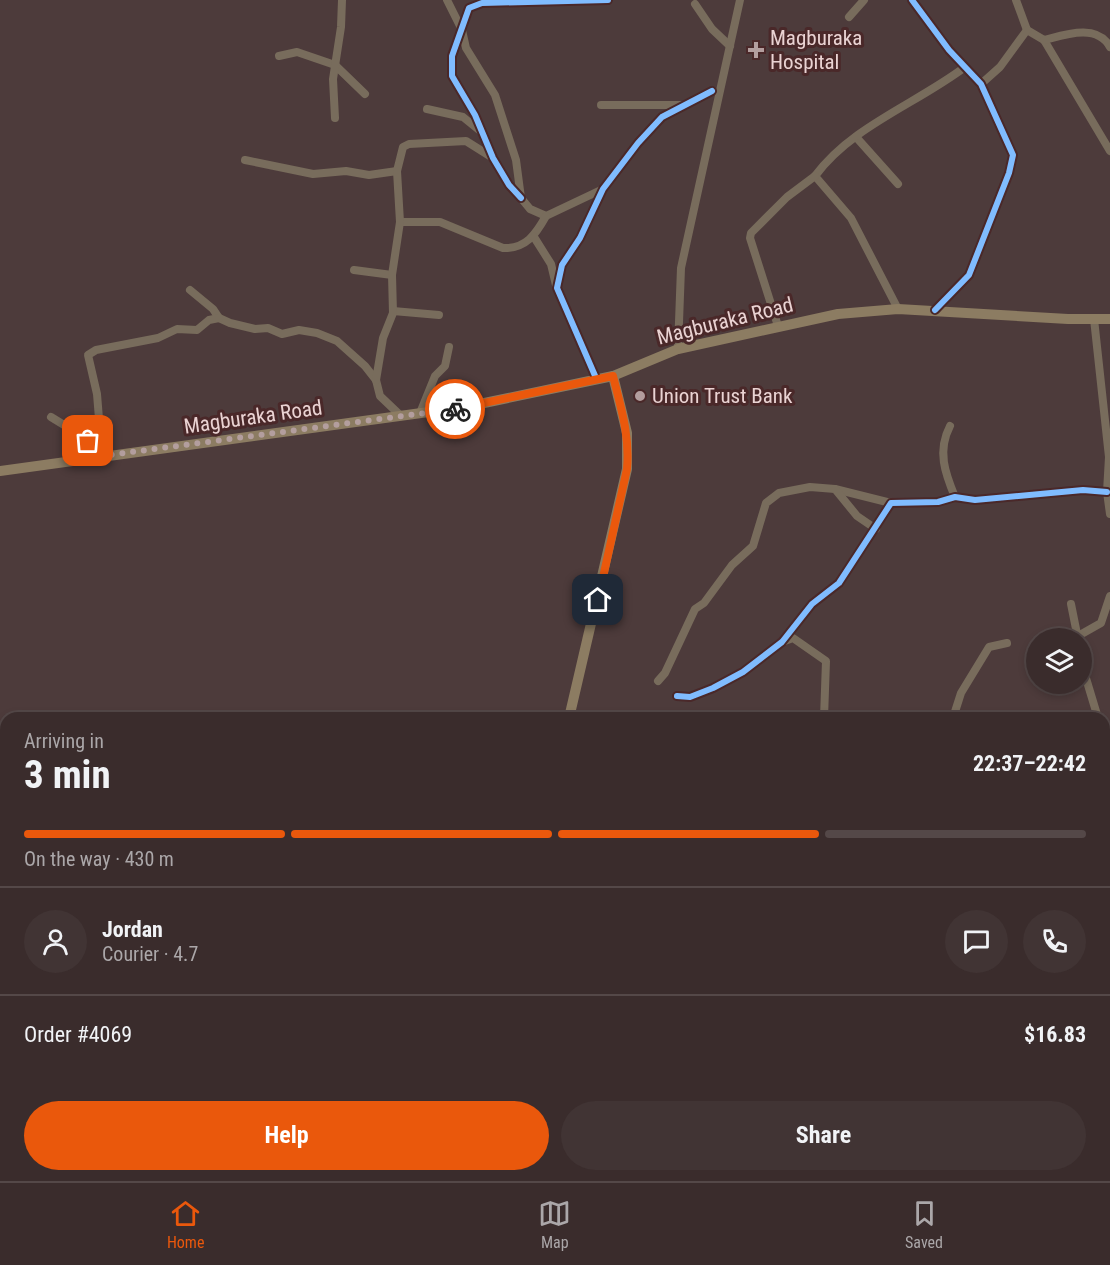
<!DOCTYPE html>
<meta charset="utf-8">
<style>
:root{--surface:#3a2c2c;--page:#413434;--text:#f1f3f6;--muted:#aba7a9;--line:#544848;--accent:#ea580c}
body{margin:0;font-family:"Roboto Condensed",sans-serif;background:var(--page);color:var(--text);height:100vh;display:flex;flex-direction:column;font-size:22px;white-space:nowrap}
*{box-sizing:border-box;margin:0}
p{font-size:20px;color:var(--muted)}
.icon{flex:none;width:33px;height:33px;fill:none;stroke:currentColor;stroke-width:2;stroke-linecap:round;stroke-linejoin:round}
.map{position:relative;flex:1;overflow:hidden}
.side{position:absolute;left:0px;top:712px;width:1110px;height:470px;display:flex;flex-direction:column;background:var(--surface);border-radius:18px 18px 0 0;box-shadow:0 3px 9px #0003,0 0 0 2px var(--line)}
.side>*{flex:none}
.buttons{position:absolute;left:1026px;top:628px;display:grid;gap:12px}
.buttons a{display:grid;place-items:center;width:66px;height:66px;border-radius:50%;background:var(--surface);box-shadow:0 3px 9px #0003,0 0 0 2px var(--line);font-size:30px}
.pin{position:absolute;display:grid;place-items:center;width:51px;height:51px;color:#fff;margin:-26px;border-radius:12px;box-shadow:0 3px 9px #0006}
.courier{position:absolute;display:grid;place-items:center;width:60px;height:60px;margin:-30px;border:4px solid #ea580c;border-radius:50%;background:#fff;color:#222;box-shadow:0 2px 8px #0007}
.overview em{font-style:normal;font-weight:700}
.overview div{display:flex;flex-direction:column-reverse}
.overview{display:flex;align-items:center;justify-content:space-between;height:102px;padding:0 24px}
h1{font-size:39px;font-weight:700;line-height:45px}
.bar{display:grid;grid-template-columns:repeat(4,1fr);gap:9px 6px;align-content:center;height:72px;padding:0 24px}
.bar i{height:8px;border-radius:4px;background:var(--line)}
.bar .active{background:var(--accent)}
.bar p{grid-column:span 4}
.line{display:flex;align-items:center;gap:15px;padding:0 24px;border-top:2px solid var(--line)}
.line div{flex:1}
.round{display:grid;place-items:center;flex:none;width:63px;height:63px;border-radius:32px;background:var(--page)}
.primary-button{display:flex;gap:12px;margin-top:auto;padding:12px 24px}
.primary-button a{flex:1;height:69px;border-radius:36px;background:var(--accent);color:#fff;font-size:24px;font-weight:700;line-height:69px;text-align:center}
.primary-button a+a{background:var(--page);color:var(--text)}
.menu{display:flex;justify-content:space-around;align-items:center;height:84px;border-top:2px solid var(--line);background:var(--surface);font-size:16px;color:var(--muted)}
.menu a{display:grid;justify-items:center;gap:3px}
.menu .active{color:var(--accent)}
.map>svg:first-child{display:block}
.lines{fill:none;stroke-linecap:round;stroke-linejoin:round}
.minor{stroke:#786c5c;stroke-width:8}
.major{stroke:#8c7c62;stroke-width:10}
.cycleway-casing{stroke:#4a2829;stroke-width:10}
.cycleway{stroke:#80bcff;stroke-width:6}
.done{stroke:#b39e9e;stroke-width:6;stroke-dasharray:0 10.8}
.route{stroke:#ea580c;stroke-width:8}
.poi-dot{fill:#b39e9e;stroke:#4a2829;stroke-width:2}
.labels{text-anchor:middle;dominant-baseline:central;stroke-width:6;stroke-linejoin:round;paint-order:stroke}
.poi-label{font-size:21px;fill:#ead3d3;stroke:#4a2829;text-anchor:start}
.street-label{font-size:21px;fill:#ead3d3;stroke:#4a2829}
</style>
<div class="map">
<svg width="1110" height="1181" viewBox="0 0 1110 1181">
<rect width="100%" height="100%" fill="#4d3b3b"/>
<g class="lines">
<!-- minor -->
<g class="minor">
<path d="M 447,0 L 462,30 L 466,48 L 495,95 L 516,160 L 521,198 L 530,209 L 546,216 L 603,189"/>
<path d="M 912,0 L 949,50 L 981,84 L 1013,155 L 1009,173 L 969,275 L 935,310"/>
<path d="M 1016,0 L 1027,30 L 1044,40 L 1110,151"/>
<path d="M 695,4 L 712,29 L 730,46"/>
<path d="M 849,17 L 864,0"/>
<path d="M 1044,40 C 1064,35 1097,23 1110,47"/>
<path d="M 279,56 L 297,52 L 335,65 L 365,94"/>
<path d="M 981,84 L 1000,67 L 1027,30"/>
<path d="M 601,105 L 681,105"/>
<path d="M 427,109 L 463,117 L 479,130"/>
<path d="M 335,118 L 333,79 L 341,27 L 342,0"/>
<path d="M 856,137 L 898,184"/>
<path d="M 245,160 L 313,174 L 346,171 L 369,175 L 397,171"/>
<path d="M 521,198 L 509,185 L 493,158 L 475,115 L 452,76 L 452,56 L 469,8 L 482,3 L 608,0"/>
<path d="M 400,222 L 440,222 L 503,248 C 526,249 536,234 546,216"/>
<path d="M 534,237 L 551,264 L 556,285"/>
<path d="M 354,270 L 392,275"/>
<path d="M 190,290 L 213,309 L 219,318 L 230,323 L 255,329 L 268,328 L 282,334 L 299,330 L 317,333 L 337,341 L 365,366 L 376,380 L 380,396 L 401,416"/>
<path d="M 898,309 L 851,218 L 815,176 C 852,126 916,104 965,67"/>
<path d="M 393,311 L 439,315"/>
<path d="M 1094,319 L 1109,457 L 1107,492 L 1110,514"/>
<path d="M 778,326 L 750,238 L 751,233 L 787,197 L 815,176"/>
<path d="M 678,349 L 681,268 L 740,0"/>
<path d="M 596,378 L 557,288 L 562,265 L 580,238 L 603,189 L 638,143 L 662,117 L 712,91"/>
<path d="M 376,380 L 383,338 L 393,313 L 392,275 L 400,222 L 397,171 L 403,147 L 409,144 L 466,141 L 493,158"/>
<path d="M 420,413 L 435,376 L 445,366 L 449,347"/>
<path d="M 51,417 L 100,447"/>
<path d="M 950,426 C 937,451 945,473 955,497"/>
<path d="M 102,456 L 97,394 L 88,355 L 96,350 L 158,338 L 177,329 L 197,330 L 209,320 L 219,318"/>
<path d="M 835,489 L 891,503"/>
<path d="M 1071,604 L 1078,639"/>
<path d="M 1078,636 L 1101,623 L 1110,596"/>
<path d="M 782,642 L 793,638 L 826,661 L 824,718"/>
<path d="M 1082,665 L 1098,718"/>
<path d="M 658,681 L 665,673 L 695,609 L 704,603 L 732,565 L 753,546 L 766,503 L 779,493 L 810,487 L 835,489 L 857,516 L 876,529"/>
<path d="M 677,696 L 690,697 L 713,688 L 743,672 L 782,642 L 812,604 L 839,583 L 891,503 L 938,502 L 955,497 L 975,500 L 1083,490 L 1107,492"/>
<path d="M 953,718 L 961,693 L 989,647 L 1007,643"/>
<path d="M 1104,753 L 1110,754"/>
<path d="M 0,993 L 6,987"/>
<path d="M 614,1181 L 615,1176"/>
</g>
<!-- major -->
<g class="major">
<path d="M 0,471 L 465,407 L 613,376 L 678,349 L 838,314 L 898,309 L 1068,319 L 1110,319"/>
<path d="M 569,718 L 627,469 L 627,433 L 613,376"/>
<path d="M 457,1181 L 458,1176"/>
</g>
<defs>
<g id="cycleway">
<path d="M 912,0 L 949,50 L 981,84 L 1013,155 L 1009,173 L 969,275 L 935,310"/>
<path d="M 521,198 L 509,185 L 493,158 L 475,115 L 452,76 L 452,56 L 469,8 L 482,3 L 608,0"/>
<path d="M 596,378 L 557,288 L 562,265 L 580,238 L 603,189 L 638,143 L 662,117 L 712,91"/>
<path d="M 677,696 L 690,697 L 713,688 L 743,672 L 782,642 L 812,604 L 839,583 L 891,503 L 938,502 L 955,497 L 975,500 L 1083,490 L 1107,492"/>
</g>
</defs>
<!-- cycleway casing -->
<use href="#cycleway" class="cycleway-casing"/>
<!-- cycleway -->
<use href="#cycleway" class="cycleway"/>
</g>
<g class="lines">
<!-- done -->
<path class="done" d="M 88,441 L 100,447 L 102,456 L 455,409"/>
<!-- route -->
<path class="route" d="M 455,409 L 613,376 C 621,408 630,436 627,469 L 598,600"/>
</g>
<!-- markers -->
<g class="poi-dot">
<path d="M753 41h6v6h6v6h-6v6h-6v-6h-6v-6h6z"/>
<circle cx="640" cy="396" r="6"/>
</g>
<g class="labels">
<!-- poi labels -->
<g class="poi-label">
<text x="770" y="38">Magburaka<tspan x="770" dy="24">Hospital</tspan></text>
<text x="652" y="396">Union Trust Bank</text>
</g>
<!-- street labels -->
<g class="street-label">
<text transform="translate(725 321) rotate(-14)">Magburaka Road</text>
<text transform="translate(253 417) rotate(-8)">Magburaka Road</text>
</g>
</g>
</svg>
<div class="buttons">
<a><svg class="icon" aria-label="layers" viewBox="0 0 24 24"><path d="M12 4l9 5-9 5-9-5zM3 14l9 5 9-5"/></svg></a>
</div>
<div class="pin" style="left:88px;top:441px;background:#ea580c"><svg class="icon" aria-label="bag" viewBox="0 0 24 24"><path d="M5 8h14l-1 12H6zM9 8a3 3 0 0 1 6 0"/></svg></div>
<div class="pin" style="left:598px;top:600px;background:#1f2937"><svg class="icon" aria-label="home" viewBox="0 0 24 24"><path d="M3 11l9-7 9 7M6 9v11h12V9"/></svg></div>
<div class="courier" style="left:455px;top:409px"><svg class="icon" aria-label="bike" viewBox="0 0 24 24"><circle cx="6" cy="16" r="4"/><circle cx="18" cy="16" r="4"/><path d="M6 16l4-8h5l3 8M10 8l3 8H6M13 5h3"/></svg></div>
<section class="side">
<div class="overview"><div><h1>3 min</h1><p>Arriving in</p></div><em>22:37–22:42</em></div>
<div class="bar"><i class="active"></i><i class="active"></i><i class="active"></i><i></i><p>On the way · 430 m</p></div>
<div class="line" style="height:108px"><a class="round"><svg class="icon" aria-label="person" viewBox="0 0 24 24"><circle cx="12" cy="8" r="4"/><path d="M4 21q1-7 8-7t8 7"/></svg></a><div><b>Jordan</b><p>Courier · 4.7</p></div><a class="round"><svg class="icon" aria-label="chat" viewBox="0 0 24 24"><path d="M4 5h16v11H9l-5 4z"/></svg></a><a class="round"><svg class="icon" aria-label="phone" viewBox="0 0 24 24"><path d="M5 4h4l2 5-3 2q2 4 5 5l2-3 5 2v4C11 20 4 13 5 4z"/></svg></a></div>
<div class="line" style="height:78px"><div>Order #4069</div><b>$16.83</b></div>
<div class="primary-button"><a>Help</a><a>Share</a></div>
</section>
</div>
<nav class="menu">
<a class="active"><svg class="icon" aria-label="home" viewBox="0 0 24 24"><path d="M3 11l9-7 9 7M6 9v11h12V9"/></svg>Home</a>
<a><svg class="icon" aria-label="map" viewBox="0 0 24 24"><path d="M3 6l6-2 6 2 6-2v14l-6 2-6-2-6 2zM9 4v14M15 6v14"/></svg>Map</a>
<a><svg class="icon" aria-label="saved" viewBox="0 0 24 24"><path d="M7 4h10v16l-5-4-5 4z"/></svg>Saved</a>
</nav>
